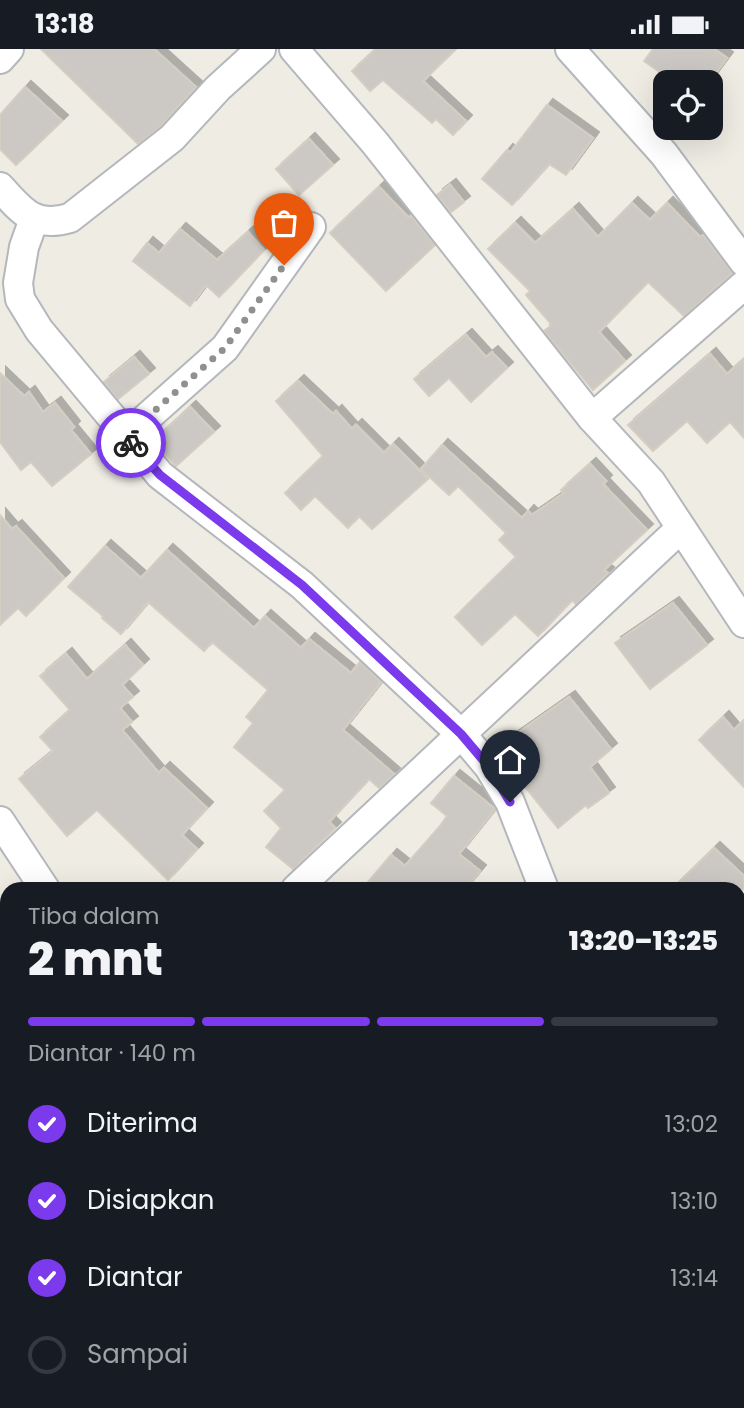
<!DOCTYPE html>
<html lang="id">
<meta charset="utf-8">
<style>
:root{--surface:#171b24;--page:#20242c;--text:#f1f3f6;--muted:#9ea1a6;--line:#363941;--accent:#7c3aed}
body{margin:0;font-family:Poppins,sans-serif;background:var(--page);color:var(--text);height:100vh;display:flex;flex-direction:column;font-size:26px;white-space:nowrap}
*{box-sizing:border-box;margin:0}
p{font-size:23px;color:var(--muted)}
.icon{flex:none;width:38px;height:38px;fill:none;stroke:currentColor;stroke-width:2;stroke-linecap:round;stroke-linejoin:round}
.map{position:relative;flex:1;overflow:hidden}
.sheet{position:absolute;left:0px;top:833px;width:746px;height:527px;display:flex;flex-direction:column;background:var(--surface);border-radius:21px 21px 0 0;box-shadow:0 7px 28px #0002}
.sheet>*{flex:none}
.controls{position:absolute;left:653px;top:21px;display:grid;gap:14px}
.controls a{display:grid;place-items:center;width:70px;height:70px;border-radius:14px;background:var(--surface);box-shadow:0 7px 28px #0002;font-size:35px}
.pin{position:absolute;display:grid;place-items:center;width:60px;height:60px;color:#fff;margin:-72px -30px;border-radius:50% 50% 50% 0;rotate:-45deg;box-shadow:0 0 7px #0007}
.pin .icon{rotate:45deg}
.courier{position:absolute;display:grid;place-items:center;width:70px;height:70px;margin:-35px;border:5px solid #7c3aed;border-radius:50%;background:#fff;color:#222;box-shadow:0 2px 9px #0007}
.headline em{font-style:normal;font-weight:800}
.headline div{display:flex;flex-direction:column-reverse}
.headline{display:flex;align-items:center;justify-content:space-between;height:119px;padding:0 28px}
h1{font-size:46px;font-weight:800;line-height:52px}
.bar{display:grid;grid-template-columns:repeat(4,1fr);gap:10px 7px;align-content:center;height:84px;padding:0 28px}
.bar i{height:9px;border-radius:5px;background:var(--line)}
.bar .active{background:var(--accent)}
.bar p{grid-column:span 4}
ol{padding:0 28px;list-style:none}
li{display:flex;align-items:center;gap:21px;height:77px}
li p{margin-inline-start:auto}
li .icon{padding:7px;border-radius:50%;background:var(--accent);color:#fff;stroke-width:4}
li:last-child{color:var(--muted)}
li i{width:38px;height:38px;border:4px solid var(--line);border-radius:50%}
.status{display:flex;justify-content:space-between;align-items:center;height:49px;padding:0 35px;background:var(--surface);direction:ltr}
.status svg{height:19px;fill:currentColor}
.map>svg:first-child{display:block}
.building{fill:#ccc8c3;stroke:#d4cdc2;stroke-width:2;filter:url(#shadow)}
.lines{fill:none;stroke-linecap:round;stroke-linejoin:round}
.minor-casing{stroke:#b4b7bb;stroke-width:32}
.minor{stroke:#fff;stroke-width:28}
.done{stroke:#8f9191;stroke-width:7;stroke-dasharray:0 12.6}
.route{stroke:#7c3aed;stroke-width:9}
</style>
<div class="status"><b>13:18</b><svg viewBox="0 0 49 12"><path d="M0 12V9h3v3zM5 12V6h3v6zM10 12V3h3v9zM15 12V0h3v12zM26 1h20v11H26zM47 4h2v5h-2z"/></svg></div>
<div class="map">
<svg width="744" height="1359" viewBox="0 0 744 1359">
<defs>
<filter id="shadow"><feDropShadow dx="6" dy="-6" stdDeviation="0" flood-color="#0004"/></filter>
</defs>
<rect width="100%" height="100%" fill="#efece4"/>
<!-- building -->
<g class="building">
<path d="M 41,0 L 154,0 L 196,38 L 161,77 L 138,95 Z"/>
<path d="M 376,0 L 456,0 L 423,32 L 466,72 L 453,86 L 436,70 L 432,74 L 383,31 L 370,42 L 352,22 Z"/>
<path d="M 653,0 L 714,0 L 727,9 L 709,33 L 674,33 L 644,12 Z"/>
<path d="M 25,38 L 62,72 L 16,116 L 0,100 L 0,66 Z"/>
<path d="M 547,56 L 593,89 L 566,126 L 549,115 L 512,156 L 482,130 L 507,101 L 510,104 Z"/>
<path d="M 309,90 L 333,116 L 299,146 L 276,120 Z"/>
<path d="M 450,136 L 464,153 L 451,163 L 437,146 Z"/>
<path d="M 379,138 L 409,169 L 411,167 L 435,196 L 386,242 L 330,184 Z"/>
<path d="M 632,154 L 650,171 L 667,154 L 700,188 L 703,186 L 732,224 L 684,267 L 648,233 L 599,283 L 625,312 L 593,341 L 544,282 L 552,276 L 526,246 L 530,242 L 488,200 L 515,174 L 535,194 L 573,160 L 598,188 Z"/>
<path d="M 291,155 L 302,165 L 287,183 L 275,171 Z"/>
<path d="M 180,180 L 217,211 L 248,183 L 264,201 L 219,248 L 206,236 L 190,257 L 133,212 L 147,194 L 159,204 Z"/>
<path d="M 466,286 L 486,308 L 492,303 L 507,319 L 471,353 L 449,329 L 429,347 L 414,330 Z"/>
<path d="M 710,305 L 727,325 L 744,310 L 744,389 L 730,373 L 707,394 L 687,372 L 653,402 L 628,376 Z"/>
<path d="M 134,308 L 149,325 L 118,350 L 104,333 Z"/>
<path d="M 0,324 L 24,347 L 29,343 L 43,363 L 55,354 L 74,378 L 71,381 L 91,405 L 52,437 L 31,413 L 21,421 L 0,393 Z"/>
<path d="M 298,332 L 333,365 L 336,362 L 352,380 L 356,376 L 384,404 L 393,395 L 428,430 L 372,480 L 359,467 L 348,479 L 315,447 L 301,461 L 285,444 L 323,407 L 276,352 Z"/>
<path d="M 190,358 L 214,383 L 176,417 L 153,392 Z"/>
<path d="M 442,396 L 522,469 L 528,462 L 532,466 L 564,444 L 561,441 L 590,415 L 606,432 L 603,435 L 647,481 L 604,521 L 608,524 L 576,555 L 572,551 L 538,587 L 515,565 L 482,596 L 455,568 L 516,508 L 499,491 L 506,484 L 458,437 L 449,446 L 421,420 Z"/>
<path d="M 0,466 L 12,480 L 16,477 L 64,529 L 26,567 L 18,559 L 0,576 Z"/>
<path d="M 105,497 L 141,529 L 167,501 L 254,579 L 265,567 L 301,599 L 309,590 L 351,624 L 360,613 L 381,633 L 343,681 L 394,725 L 379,739 L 369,730 L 329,773 L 335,779 L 293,820 L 266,798 L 281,779 L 264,762 L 285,741 L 234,698 L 253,674 L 246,668 L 268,641 L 212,593 L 204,602 L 148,553 L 121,585 L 102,569 L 103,567 L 68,538 Z"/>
<path d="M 673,554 L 707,596 L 650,640 L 615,594 Z"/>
<path d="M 125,596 L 143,616 L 122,636 L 133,648 L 120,659 L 132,673 L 122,681 L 159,724 L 164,719 L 207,759 L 182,786 L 197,800 L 168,831 L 97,761 L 67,787 L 19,730 L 53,702 L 40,688 L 70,661 L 40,627 L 66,605 L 87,630 Z"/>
<path d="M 569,648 L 611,700 L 590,718 L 609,744 L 588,759 L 586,756 L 558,779 L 495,700 Z"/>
<path d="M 723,668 L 734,681 L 744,671 L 744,738 L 699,691 Z"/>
<path d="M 454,727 L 495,760 L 459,805 L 480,822 L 465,840 L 362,840 L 391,806 L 405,817 L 440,777 L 447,767 L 431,754 Z"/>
<path d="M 714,799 L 744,827 L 744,840 L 672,840 Z"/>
</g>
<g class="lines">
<defs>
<g id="minor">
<path d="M 294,0 L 375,94 L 592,369 L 651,433 L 744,574"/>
<path d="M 570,0 L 664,105 L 744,213"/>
<path d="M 0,10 L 9,0"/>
<path d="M 0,138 C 23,164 35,179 70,169 L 172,89 L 218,39 L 261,0"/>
<path d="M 34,170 L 24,198 L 18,234 L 20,250 L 39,281 L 160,426 L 302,536 L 462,686 L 489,718 L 510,753 L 544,840"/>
<path d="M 592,369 L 744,236"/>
<path d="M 125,388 L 225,299 L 311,178"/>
<path d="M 0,772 L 45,840"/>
<path d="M 296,840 L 681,479"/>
<path d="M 738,1063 L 744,1058"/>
<path d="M 738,1178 L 744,1183"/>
<path d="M 738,1306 L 744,1300"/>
<path d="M 130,1353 L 131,1359"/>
<path d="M 691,1359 L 696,1353"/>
</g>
</defs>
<!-- minor casing -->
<use href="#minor" class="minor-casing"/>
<!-- minor -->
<use href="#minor" class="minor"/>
</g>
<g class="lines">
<!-- done -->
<path class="done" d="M 131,394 L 125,388 L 225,299 L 284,216"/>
<!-- route -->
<path class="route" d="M 131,394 L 160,426 L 302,536 L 461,685 L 489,718 L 510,753"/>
</g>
</svg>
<div class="controls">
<a><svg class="icon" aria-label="locate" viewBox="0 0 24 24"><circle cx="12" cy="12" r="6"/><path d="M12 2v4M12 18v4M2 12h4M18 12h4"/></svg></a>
</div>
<div class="pin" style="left:284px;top:216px;background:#ea580c"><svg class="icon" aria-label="bag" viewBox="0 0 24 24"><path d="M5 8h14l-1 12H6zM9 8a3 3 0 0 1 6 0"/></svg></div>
<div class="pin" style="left:510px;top:753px;background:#1f2937"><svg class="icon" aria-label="home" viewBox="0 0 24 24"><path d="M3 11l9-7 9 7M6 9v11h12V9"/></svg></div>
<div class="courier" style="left:131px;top:394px"><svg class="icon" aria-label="bike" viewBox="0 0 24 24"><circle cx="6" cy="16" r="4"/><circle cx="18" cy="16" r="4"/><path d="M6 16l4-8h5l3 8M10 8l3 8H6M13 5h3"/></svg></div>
<section class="sheet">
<div class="headline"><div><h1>2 mnt</h1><p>Tiba dalam</p></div><em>13:20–13:25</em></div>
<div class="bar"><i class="active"></i><i class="active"></i><i class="active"></i><i></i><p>Diantar · 140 m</p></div>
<ol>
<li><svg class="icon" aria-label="check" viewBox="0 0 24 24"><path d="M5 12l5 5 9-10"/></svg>Diterima<p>13:02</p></li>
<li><svg class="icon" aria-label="check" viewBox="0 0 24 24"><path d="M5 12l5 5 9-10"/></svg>Disiapkan<p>13:10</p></li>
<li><svg class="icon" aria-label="check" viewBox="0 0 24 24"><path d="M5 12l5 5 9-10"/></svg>Diantar<p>13:14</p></li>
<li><i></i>Sampai</li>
</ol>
</section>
</div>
